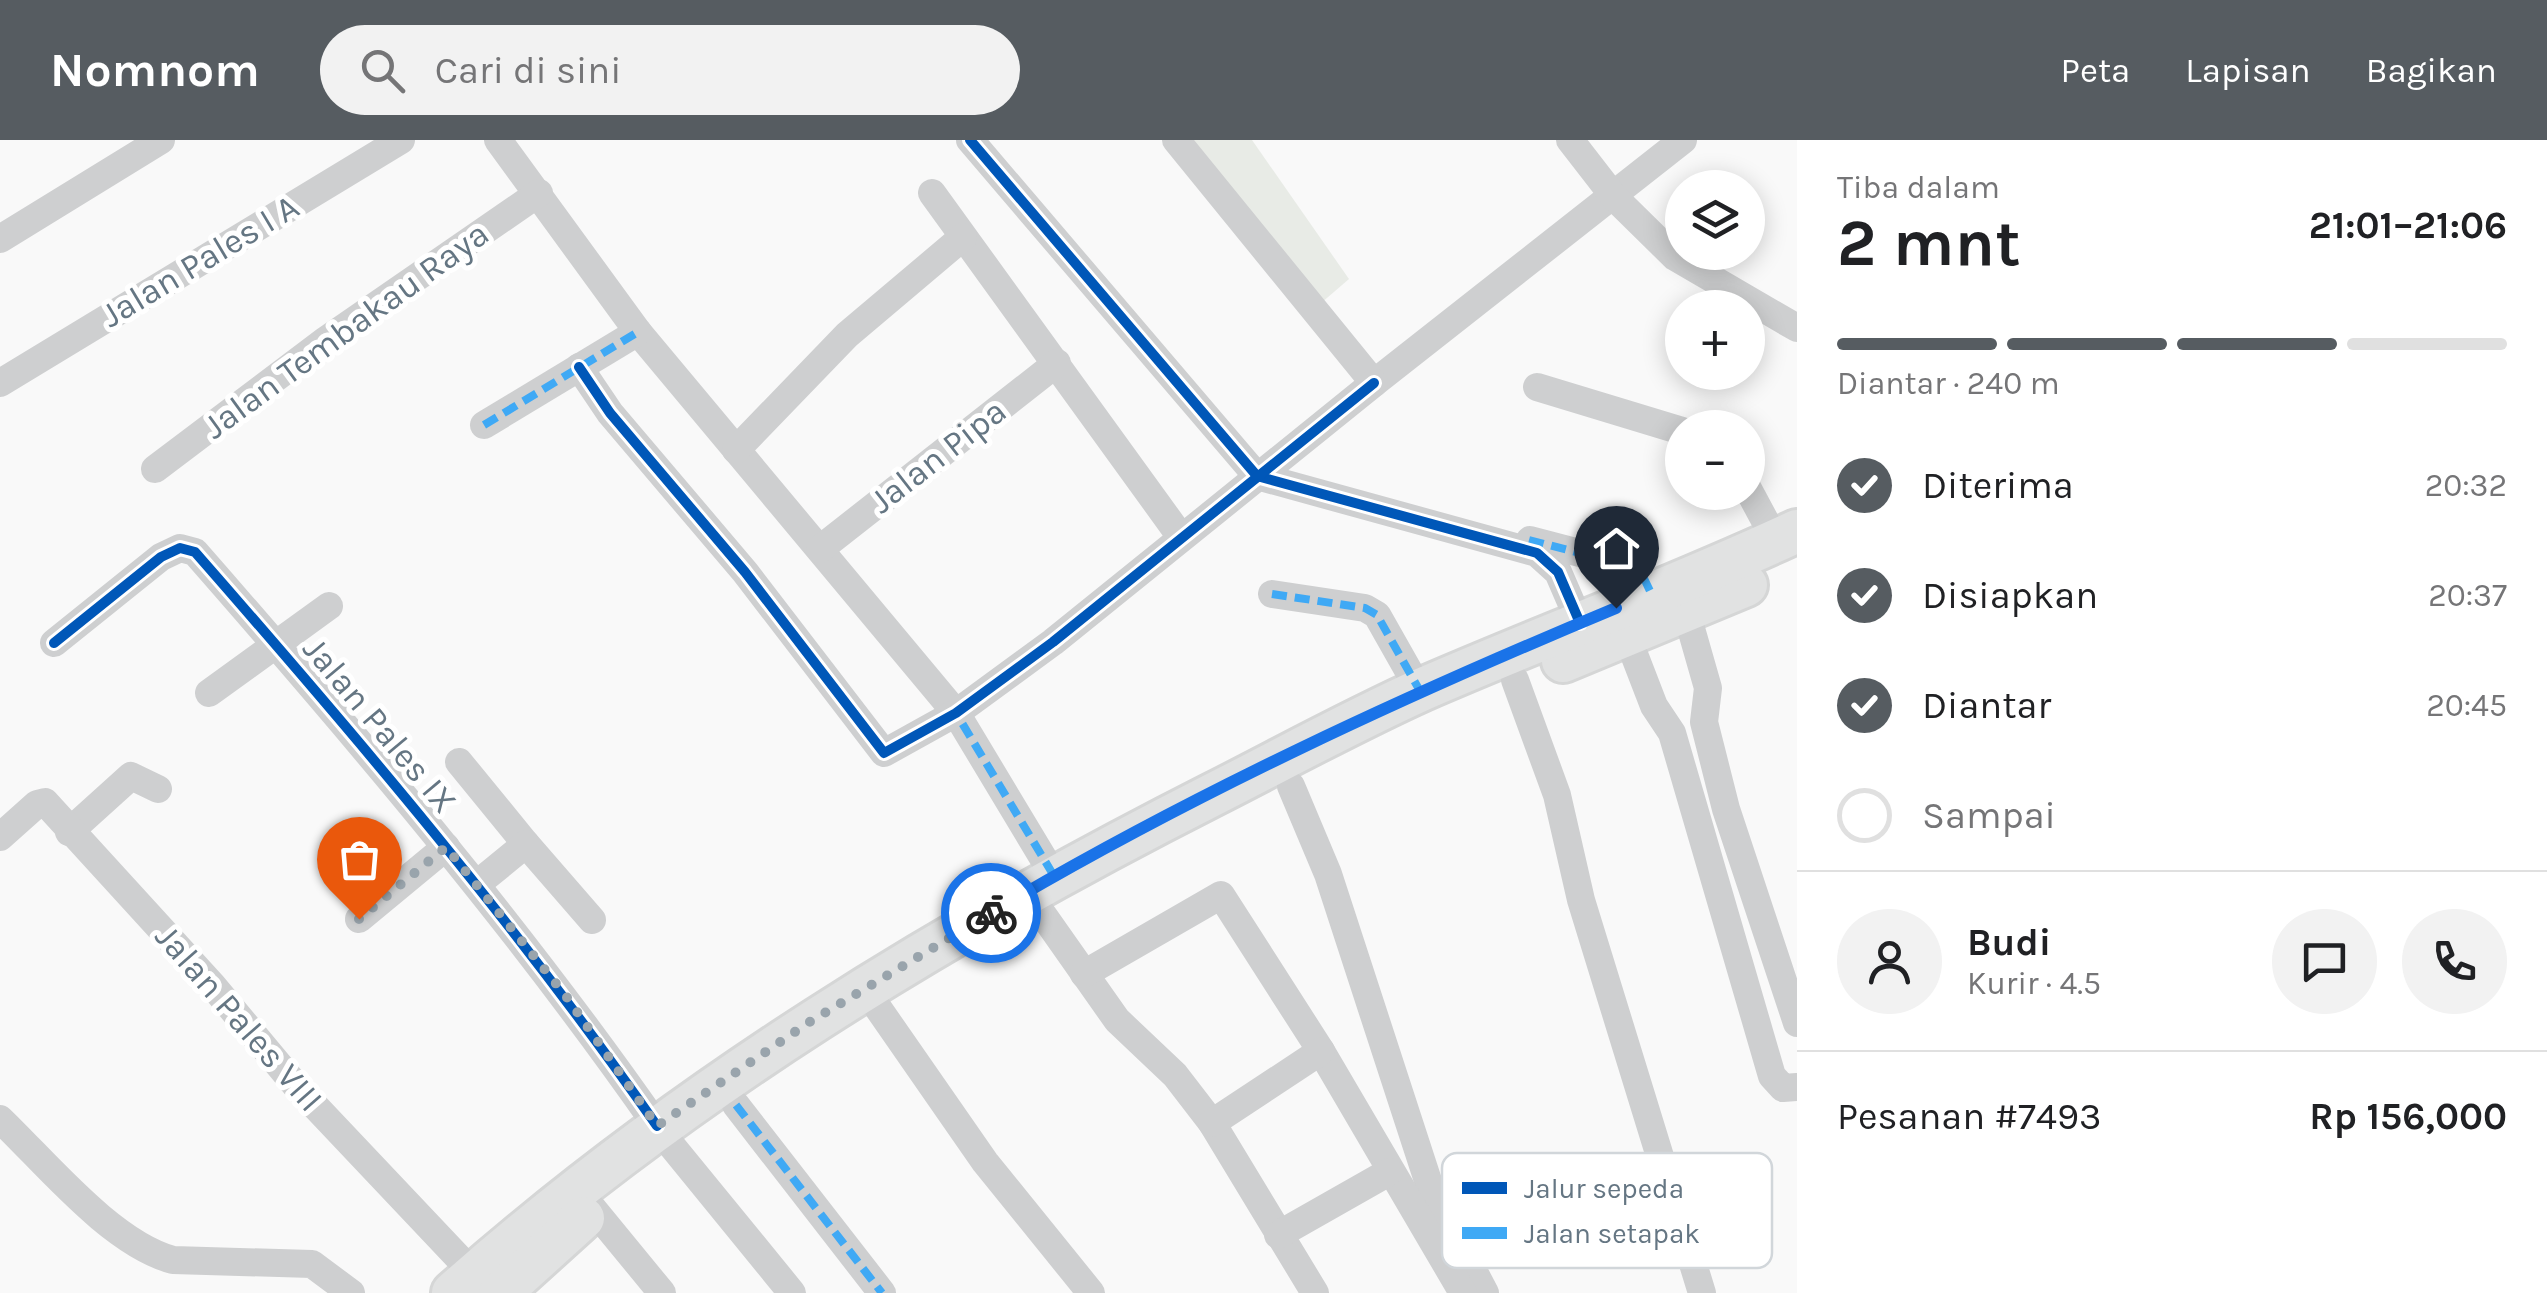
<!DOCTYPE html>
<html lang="id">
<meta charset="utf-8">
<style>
:root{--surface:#fff;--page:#f2f2f2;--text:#202124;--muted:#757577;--line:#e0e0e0;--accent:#565c61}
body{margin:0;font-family:Karla,sans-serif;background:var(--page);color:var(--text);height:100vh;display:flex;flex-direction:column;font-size:38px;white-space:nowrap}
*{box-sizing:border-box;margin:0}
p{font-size:32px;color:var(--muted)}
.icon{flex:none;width:55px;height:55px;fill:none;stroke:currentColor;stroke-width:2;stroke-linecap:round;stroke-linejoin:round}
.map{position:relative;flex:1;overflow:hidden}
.panel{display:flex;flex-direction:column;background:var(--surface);width:750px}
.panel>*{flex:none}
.controls{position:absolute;left:1665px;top:30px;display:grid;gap:20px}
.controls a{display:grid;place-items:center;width:100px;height:100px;border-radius:50%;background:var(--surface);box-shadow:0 5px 25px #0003;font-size:50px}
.pin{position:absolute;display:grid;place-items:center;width:85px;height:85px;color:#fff;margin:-102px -42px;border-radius:50% 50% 50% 0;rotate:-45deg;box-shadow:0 0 10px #0007}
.pin .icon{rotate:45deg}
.courier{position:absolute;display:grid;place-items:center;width:100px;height:100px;margin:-50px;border:8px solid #1a73e8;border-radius:50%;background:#fff;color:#222;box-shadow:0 2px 12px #0007}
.overview em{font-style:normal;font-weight:700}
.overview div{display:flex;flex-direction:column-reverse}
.overview{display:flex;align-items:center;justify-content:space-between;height:170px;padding:0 40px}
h1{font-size:65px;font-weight:700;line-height:75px}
.bar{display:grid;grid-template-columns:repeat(4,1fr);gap:15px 10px;align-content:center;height:120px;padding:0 40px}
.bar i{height:12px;border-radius:8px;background:var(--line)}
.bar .on{background:var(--accent)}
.bar p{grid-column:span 4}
.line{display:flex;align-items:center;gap:25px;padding:0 40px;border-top:2px solid var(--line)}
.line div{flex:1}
.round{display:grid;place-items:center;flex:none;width:105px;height:105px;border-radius:52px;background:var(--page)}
ol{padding:0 40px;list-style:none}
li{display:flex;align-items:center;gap:30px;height:110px}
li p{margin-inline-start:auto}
li .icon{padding:10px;border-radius:50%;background:var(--accent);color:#fff;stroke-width:4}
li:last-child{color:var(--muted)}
li i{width:55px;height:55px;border:5px solid var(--line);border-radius:50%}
header{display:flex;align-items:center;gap:60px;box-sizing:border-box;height:140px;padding:0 50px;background:var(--accent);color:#fff}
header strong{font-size:48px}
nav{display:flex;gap:55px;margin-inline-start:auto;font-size:35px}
.search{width:700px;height:90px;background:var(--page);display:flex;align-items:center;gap:25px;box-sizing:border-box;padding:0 35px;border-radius:55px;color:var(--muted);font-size:38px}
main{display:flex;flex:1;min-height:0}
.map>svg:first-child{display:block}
.green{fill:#e8ebe6}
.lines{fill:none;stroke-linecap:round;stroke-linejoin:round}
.highway-casing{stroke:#d5d6d6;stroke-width:48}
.minor{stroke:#cecfd0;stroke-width:28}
.highway{stroke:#e1e2e2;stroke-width:42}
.quiet{stroke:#3fa9f5;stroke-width:8;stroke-dasharray:15 8;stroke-linecap:butt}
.cycleway-casing{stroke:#fff;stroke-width:16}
.cycleway{stroke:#0057b8;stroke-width:10}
.done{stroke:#99a4ac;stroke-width:10;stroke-dasharray:0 18}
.route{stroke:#1a73e8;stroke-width:12}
.labels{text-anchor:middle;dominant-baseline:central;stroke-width:10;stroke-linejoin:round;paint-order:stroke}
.street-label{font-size:35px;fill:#657683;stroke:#fff}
.key{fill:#fff;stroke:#d1d6da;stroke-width:2.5}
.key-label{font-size:28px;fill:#657683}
</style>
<header>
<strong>Nomnom</strong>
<div class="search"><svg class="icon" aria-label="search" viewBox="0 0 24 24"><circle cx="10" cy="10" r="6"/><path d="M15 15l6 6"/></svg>Cari di sini</div>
<nav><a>Peta</a><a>Lapisan</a><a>Bagikan</a></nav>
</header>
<main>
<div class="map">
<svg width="1797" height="1153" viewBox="0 0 1797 1153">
<rect width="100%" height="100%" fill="#f9f9f9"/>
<!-- green -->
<path class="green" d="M 1184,0 L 1252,0 L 1349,139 L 1320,164 Z"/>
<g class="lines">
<defs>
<g id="highway">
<path d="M 1563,521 L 1746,445"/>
<path d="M 453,1153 C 682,950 942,792 1214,654 C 1283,619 1352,581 1423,549 C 1547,495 1675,448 1797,391"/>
<path d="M 500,1153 L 583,1078"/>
</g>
</defs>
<!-- highway casing -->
<use href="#highway" class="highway-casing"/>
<!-- minor -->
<g class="minor">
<path d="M 498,0 L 638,192 L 956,573 L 1054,736"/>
<path d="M 970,0 L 1257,336 L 1537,413 L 1558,432 L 1580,483"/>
<path d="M 1176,0 L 1374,243 L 1683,0"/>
<path d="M 1570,0 L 1615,58 L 1675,117 L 1797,188"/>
<path d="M 932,53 L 1181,397"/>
<path d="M 0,99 L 161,0"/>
<path d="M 579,227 L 610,273 L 745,432 L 884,613 L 956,573 L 1053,502 L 1374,243"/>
<path d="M 0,243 L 401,0"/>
<path d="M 1537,247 L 1682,291"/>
<path d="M 484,285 L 638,192"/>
<path d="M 736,310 L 847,195 L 963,97"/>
<path d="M 155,329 L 326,200 L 539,53"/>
<path d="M 1748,349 L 1776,401"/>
<path d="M 1530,400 L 1591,416 L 1628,405 L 1651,453"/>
<path d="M 820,409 L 1057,223"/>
<path d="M 1272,454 L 1365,468 L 1377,475 L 1420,551"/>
<path d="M 1686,471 L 1708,548 L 1704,582 L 1726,669 L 1797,883"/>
<path d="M 1627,496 L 1654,566 L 1672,593 L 1772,936 L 1783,948 L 1797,947"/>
<path d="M 54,503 L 161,417 L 180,408 L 195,412 C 357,597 516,784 657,986"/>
<path d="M 1515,540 L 1557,655 L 1581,760 L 1702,1153"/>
<path d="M 209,553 L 329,466"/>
<path d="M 459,622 L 526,704"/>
<path d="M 1291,646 L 1328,734 L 1431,1050 L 1485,1153"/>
<path d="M 69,692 L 131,636 L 158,649"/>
<path d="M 0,697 L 37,664 L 45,662 L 213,846 L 298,948 L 474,1134"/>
<path d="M 477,744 L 526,704 L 592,780"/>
<path d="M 1041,772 L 1117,880 L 1175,935 L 1212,983 L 1315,1153"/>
<path d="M 359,779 L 446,707"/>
<path d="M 1084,834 L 1221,755 L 1321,911 L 1463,1153"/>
<path d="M 878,868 L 985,1022 L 1091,1153"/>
<path d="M 736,965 L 882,1153"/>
<path d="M 0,979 C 47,1024 111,1103 173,1120 L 312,1124 L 351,1153"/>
<path d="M 1212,983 L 1321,911"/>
<path d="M 672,1006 L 792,1153"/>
<path d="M 593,1069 L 662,1153"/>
<path d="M 1278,1095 L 1389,1032"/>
</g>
<!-- highway -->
<use href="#highway" class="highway"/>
<!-- quiet -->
<g class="quiet">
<path d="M 484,285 L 638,192"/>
<path d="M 1529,400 L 1591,416 L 1628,405 L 1651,453"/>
<path d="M 1272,454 L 1365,468 L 1377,475 L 1420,551"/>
<path d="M 947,578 L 956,573 L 1054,736"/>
<path d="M 736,965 L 882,1153"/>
</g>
<defs>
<g id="cycleway">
<path d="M 970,0 L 1257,336 L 1537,413 L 1558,432 L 1580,483"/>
<path d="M 579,227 L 610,273 L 745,432 L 884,613 L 956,573 L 1053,502 L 1374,243"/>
<path d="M 54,503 L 161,417 L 180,408 L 195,412 C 357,597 516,784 657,986"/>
</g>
</defs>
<!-- cycleway casing -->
<use href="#cycleway" class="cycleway-casing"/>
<!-- cycleway -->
<use href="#cycleway" class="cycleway"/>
</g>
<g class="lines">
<!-- done -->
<path class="done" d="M 359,779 L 446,707 L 566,856 L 657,986 L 808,883 L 991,773"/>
<!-- route -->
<path class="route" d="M 991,773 C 1190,655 1402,557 1616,468"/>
</g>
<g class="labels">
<!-- street labels -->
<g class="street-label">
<text transform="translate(200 121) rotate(-31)">Jalan Pales I A</text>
<text transform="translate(346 190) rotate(-36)">Jalan Tembakau Raya</text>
<text transform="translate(938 316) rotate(-38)">Jalan Pipa</text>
<text transform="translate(380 585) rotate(50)">Jalan Pales IX</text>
<text transform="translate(239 878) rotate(49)">Jalan Pales VIII</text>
</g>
</g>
<!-- legend -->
<rect x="1442" y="1013" width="330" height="115" rx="15" class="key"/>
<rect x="1462" y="1042" width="45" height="12" fill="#0057b8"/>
<rect x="1462" y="1087" width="45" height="12" fill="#3fa9f5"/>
<g class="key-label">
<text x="1524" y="1058">Jalur sepeda</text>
<text x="1524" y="1103">Jalan setapak</text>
</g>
</svg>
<div class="controls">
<a><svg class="icon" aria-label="layers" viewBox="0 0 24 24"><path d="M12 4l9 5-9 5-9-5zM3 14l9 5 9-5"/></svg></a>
<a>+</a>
<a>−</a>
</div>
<div class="pin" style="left:359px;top:779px;background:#ea580c"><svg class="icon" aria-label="bag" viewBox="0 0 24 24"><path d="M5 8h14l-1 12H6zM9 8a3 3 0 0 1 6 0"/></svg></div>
<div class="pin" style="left:1616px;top:468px;background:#1f2937"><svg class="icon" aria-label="home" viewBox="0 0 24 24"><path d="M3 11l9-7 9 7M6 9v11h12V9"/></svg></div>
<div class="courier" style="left:991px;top:773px"><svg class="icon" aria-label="bike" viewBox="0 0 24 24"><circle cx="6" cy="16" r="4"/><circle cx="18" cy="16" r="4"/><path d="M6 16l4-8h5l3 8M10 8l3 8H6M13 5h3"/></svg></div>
</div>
<section class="panel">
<div class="overview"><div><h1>2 mnt</h1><p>Tiba dalam</p></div><em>21:01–21:06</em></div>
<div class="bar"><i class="on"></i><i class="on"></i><i class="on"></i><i></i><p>Diantar · 240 m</p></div>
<ol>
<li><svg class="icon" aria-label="check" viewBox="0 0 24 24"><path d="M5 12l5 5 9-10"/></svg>Diterima<p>20:32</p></li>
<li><svg class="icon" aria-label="check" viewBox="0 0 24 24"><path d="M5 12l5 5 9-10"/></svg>Disiapkan<p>20:37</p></li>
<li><svg class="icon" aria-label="check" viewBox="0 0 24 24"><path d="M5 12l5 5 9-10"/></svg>Diantar<p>20:45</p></li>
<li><i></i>Sampai</li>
</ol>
<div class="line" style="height:180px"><a class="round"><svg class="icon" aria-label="person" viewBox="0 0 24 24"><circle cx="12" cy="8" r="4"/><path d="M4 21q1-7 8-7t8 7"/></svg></a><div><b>Budi</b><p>Kurir · 4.5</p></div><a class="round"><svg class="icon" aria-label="chat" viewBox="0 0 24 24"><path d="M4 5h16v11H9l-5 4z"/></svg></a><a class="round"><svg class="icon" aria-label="phone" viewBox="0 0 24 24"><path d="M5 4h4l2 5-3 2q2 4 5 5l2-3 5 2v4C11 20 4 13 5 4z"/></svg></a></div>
<div class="line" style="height:130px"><div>Pesanan #7493</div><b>Rp 156,000</b></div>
</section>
</main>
